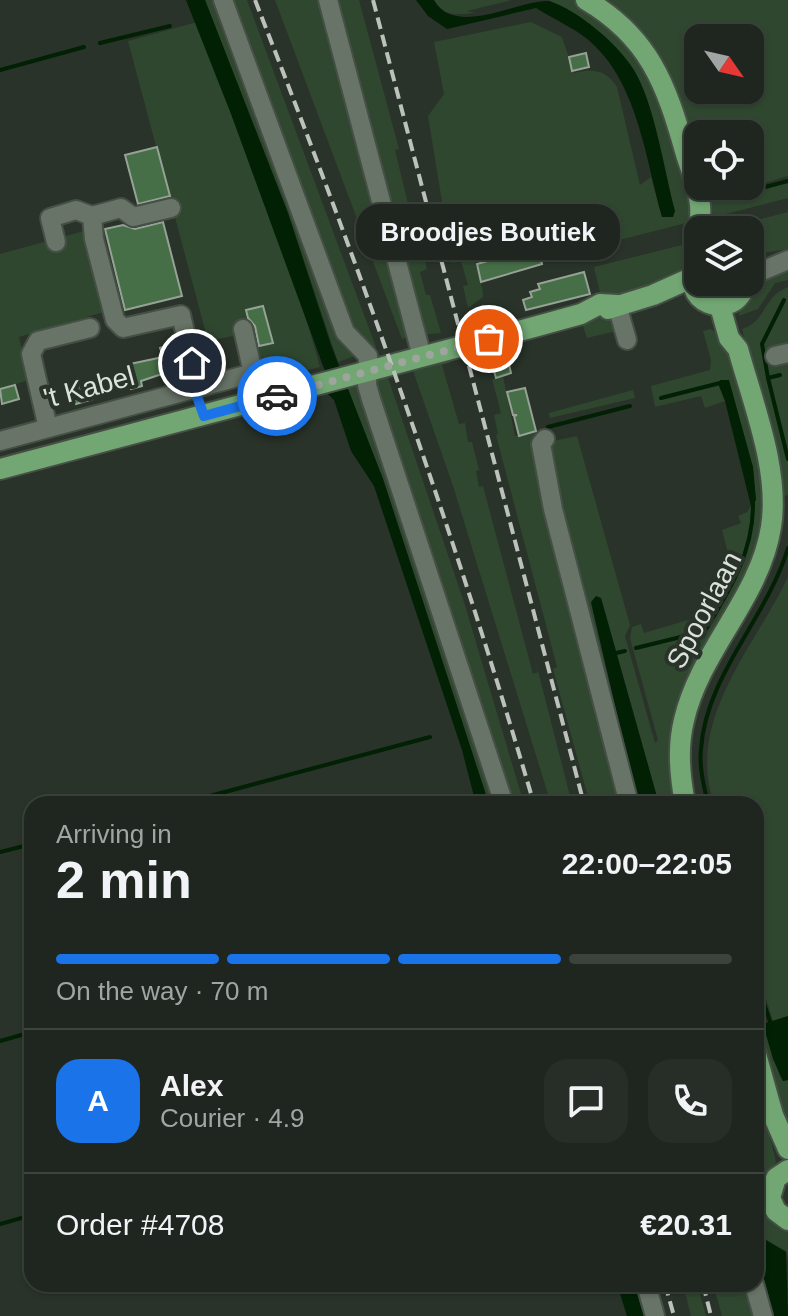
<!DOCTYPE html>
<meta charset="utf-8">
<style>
:root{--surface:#1f261f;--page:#272e28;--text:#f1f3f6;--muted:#a1a5a4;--line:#3c433d;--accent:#1a73e8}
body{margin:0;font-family:Helvetica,sans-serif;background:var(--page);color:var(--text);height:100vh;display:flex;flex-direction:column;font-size:30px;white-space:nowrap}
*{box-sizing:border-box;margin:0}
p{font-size:26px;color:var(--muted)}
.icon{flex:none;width:44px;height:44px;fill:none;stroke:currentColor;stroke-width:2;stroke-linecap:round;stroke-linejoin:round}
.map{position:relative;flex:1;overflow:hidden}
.sheet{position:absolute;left:24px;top:796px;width:740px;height:496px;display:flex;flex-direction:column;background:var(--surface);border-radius:24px;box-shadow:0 2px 6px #0004,0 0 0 2px var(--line)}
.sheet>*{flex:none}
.needle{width:52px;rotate:124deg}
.tools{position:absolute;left:684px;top:24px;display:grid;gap:16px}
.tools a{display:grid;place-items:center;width:80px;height:80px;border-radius:16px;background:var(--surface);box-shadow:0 2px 6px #0004,0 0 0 2px var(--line);font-size:40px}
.pin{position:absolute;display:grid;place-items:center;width:68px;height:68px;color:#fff;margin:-34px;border:4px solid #fff;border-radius:50%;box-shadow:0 2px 8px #0007}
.courier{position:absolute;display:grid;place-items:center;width:80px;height:80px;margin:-40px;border:6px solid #1a73e8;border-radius:50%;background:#fff;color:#222;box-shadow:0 2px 10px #0007}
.bubble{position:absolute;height:56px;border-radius:24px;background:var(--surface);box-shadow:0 2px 6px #0004,0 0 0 2px var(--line);font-size:26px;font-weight:800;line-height:56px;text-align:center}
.head em{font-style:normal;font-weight:800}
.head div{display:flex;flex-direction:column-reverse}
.head{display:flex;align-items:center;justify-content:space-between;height:136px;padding:0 32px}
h1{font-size:52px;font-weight:800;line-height:60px}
.bar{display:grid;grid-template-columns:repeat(4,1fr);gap:12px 8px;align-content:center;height:96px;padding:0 32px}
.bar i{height:10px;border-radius:6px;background:var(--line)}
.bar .on{background:var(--accent)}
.bar p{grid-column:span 4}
.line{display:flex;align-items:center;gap:20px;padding:0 32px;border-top:2px solid var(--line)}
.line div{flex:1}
.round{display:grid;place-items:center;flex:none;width:84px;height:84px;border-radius:24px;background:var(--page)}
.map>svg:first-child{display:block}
.green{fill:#2f472f;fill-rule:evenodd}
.water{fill:#012004}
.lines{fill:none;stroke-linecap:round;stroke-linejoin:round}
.stream{stroke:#012004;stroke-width:4}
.building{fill:#466f47;stroke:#96a295;stroke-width:2}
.minor-casing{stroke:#464f46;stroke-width:22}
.major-casing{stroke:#464f46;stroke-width:24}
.minor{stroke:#687468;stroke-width:18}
.major{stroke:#72a673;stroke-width:20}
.rail{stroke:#bcc2bb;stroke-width:4;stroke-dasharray:12 6;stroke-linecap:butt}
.done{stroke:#9da59d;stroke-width:8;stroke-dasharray:0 14.4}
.route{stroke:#1a73e8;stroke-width:10}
.labels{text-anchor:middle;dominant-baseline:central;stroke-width:8;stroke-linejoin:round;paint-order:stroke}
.street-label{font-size:28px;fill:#dce2db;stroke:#293329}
</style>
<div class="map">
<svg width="788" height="1316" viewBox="0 0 788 1316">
<rect width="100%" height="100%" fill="#293329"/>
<!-- green -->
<g class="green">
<path d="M 205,0 L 215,0 L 361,354 L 338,362 L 288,213 Z"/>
<path d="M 227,0 L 247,0 L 376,347 L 369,350 L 356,340 Z"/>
<path d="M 275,0 L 326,0 L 413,336 L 402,339 Z"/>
<path d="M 331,0 L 359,0 L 399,149 L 395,150 L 418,245 L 421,245 L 427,269 L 420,272 L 426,295 L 430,295 L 441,333 L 420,335 Z"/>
<path d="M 434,0 L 512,0 L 467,11 L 476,13 C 458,14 444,18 434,0 Z"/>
<path d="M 548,0 L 574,0 L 622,33 L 663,95 L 694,221 L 549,258 L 536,245 L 498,255 L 492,234 L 470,240 L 483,292 L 483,297 L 468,308 L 463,286 L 468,285 L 461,261 L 452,263 L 428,116 L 444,94 L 434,42 L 531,22 L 562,37 L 574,73 C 593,68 606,70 617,87 L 640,185 L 651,177 L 662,217 L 647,103 L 588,23 Z"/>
<path d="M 601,0 L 788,0 L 788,176 L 717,197 L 721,202 L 788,183 L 788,198 L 714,217 L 704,186 L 750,186 L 750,134 L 698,134 L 698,168 L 667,70 L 640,33 ZM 698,38 L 750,38 L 750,90 L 698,90 Z"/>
<path d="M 201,21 L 287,251 L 320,367 L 288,375 L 256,370 L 243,334 L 208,341 L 128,41 Z"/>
<path d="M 788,212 L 788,249 L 750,255 L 750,230 L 719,230 Z"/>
<path d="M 84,231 L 107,311 L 19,337 L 29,380 L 0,389 L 0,254 Z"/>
<path d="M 698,241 C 698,254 689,267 679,277 L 602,301 L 594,267 Z"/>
<path d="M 788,269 L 788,280 L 775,283 L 758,309 L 739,316 C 743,282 759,279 788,269 Z"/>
<path d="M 788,287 L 788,495 L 781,497 L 768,433 L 742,329 C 762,323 763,306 776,294 C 779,291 784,289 788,287 Z"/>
<path d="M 608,314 L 612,316 L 616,331 L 587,338 L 582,323 Z"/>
<path d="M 710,329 L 724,336 L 762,465 L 763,535 L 741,589 L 679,707 L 679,804 L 659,804 L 601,598 L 591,603 L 638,804 L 632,804 L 544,443 L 577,436 L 630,625 L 625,636 L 655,743 L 658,740 L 630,638 L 632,627 L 641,624 L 644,633 L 705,615 L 701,589 L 721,582 L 724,568 L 731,565 L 722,530 L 741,523 L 738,516 L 747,512 L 756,500 L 753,467 L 719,386 L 725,401 L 705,408 L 701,396 L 655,407 L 651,386 L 710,370 L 711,360 L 703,331 Z"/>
<path d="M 449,355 L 451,362 L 442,365 L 459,424 L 465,423 L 468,442 L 472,442 L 479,470 L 476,471 L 479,487 L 483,486 L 533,674 L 538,672 L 532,647 L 572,804 L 551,804 L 453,486 L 411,365 Z"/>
<path d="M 386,372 L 464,602 L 524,804 L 507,804 L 373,378 Z"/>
<path d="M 503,376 L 515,436 L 537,430 L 628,804 L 590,804 L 553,669 L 557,667 L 496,435 L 498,434 L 494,415 L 501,413 L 492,379 Z"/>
<path d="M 357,382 L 498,804 L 489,804 L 383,479 L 346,384 Z"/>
<path d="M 633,390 L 635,398 L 550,418 L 549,413 Z"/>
<path d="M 788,577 L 788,1016 L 773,1021 L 756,967 L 756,804 L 714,804 C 685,720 755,647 788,577 Z"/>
<path d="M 763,1024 L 780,1077 L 783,1081 L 788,1080 L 788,1135 L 758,1027 Z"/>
<path d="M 756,1082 L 776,1162 L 763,1186 L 763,1205 L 788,1230 L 788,1259 L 786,1251 L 766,1240 C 760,1216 747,1170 760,1148 L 756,1132 Z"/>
<path d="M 683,1284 L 697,1284 L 706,1316 L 691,1316 Z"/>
<path d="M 713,1284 L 752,1284 L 761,1316 L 722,1316 Z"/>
</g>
<!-- water -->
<g class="water">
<path d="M 186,0 L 205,0 L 288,213 L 331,345 L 383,479 L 489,804 L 476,804 L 462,750 L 374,486 L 351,451 L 334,400 L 328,394 L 330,385 L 231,114 Z"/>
<path d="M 416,0 L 434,0 C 455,38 517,0 549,1 C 578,10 618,44 634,70 C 655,105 664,170 675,211 L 673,217 L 662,217 C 646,160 638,87 594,45 C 579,30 555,20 536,8 L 447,29 L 428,16 Z"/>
<path d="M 720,380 L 729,380 L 753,467 L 756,500 L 751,506 L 725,401 L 719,386 Z"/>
<path d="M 596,596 L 601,598 L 659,804 L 638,804 L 591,602 Z"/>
<path d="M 788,1016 L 788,1080 L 783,1081 L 773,1059 L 763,1024 Z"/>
<path d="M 756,1199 L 766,1240 L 786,1252 L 788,1316 L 774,1316 L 756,1249 Z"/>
<path d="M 617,1284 L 634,1284 L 644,1316 L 627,1316 Z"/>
</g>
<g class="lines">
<!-- stream -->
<g class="stream">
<path d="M 100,43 L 170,26"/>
<path d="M 0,70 L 84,47"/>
<path d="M 723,198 L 788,181"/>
<path d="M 780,375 L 768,378 L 762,344 L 784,300"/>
<path d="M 768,378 L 788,459"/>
<path d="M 661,398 L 720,383 L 724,385"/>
<path d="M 548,427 L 630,406"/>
<path d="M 636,648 L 705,631 C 730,590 754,551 753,502"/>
<path d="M 612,654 L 625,651"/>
<path d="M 180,804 L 430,737"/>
<path d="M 708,804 C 704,786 699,768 701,749 C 706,675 767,618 788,548"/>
<path d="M 0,852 L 32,844"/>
<path d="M 756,981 L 771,1024"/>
<path d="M 0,1041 L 32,1032"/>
<path d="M 0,1224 L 32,1215"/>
</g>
</g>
<!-- building -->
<g class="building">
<path d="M 586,53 L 589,67 L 572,71 L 569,57 Z"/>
<path d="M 157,147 L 170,196 L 138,204 L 125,155 Z"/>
<path d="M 163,222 L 182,296 L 125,310 L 105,229 L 123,225 L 135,229 Z"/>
<path d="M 538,247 L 542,264 L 481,282 L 477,264 Z"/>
<path d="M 584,272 L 590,294 L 526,310 L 523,300 L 532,297 L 530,292 L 540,289 L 538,284 Z"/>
<path d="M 263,306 L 273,343 L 259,346 L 255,326 L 248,318 L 246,310 Z"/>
<path d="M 170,345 L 177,369 L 141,381 L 142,386 L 131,389 L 125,365 L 163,357 L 160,348 Z"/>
<path d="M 508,360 L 511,373 L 496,378 L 492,364 Z"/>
<path d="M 83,383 L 85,388 L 89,387 L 93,399 L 76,404 L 72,391 L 76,390 L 75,385 Z"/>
<path d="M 15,385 L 19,399 L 2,404 L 0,389 Z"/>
<path d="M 525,388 L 536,431 L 519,436 L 514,416 L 517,415 L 513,415 L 507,392 Z"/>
</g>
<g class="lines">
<defs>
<g id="minor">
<path d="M 223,0 L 345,332 L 368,356 L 367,385 L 371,399 L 504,804"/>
<path d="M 328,0 L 422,357"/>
<path d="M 171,208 L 133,217 L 121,208 L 92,216 L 94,239 L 115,320 L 123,328 L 181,315 L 198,387"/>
<path d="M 56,242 L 50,218 L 76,210 L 92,216"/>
<path d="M 750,276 L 788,260"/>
<path d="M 617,305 L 627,340"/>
<path d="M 775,356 L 788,353"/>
<path d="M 48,428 L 31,354 L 38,341 L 90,328"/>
<path d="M 545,439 L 541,444 L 553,509 L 629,804"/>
<path d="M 0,441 L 253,373 L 243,329"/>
<path d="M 646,1284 L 655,1316"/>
<path d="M 754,1284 L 763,1316"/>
</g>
<g id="major">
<path d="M 586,0 C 649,37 666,84 685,151 C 690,168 698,187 700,205 C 701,214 699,221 701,230"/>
<path d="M 698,261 C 674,302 735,326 746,282"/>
<path d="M 608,309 L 653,295 L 691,278"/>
<path d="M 0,469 L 534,327 L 581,314 L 600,304 L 617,305"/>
<path d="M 685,804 C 680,776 677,748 684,720 C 700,650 760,598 771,527 C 780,470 753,404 738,349 L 729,338 L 720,306"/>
<path d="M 756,1054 L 773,1115 L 788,1149"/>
<path d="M 788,1170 L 776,1178 L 770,1198 L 776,1211 L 788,1220"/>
</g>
</defs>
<!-- minor casing -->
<use href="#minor" class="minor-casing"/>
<!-- major casing -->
<use href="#major" class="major-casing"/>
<!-- minor -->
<use href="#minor" class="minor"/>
<!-- major -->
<use href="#major" class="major"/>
<!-- rail -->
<g class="rail">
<path d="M 255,0 C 359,265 454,531 534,804"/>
<path d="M 373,0 L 584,804"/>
<path d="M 665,1284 L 674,1316"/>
<path d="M 703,1284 L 711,1316"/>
</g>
</g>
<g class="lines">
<!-- done -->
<path class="done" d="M 277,396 L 489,339"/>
<!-- route -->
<path class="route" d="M 192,363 L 198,387 L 194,388 L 204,416 L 277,396"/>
</g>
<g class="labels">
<!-- street labels -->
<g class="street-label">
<text transform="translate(89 387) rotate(-15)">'t Kabel</text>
<text transform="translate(704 610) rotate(-62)">Spoorlaan</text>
</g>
</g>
</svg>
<div class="tools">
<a><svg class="needle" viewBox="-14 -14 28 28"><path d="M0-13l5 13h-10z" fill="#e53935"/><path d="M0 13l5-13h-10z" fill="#a1a5a4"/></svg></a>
<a><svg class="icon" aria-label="locate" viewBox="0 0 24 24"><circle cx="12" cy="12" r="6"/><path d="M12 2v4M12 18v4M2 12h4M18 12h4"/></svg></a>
<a><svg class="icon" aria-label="layers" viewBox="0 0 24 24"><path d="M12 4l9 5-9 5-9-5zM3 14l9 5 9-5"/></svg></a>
</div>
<div class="pin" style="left:489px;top:339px;background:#ea580c"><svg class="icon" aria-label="bag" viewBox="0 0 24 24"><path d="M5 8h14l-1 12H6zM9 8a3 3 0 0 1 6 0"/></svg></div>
<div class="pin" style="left:192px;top:363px;background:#1f2937"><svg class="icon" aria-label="home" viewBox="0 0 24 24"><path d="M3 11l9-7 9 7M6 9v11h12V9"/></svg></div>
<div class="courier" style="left:277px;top:396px"><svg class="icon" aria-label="car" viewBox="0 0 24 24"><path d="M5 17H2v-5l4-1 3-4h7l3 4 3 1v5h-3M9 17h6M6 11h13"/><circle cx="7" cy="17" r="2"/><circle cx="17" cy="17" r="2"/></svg></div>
<div class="bubble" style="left:356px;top:204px;width:264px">Broodjes Boutiek</div>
<section class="sheet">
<div class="head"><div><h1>2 min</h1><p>Arriving in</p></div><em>22:00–22:05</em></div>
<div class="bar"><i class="on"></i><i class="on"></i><i class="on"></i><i></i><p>On the way · 70 m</p></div>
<div class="line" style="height:144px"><b class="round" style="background:var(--accent);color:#fff">A</b><div><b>Alex</b><p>Courier · 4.9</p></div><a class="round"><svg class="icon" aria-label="chat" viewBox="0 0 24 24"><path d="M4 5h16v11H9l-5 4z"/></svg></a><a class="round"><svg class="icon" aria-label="phone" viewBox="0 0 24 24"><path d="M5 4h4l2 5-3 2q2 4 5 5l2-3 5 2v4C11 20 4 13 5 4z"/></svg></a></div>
<div class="line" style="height:104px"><div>Order #4708</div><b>€20.31</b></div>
</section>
</div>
